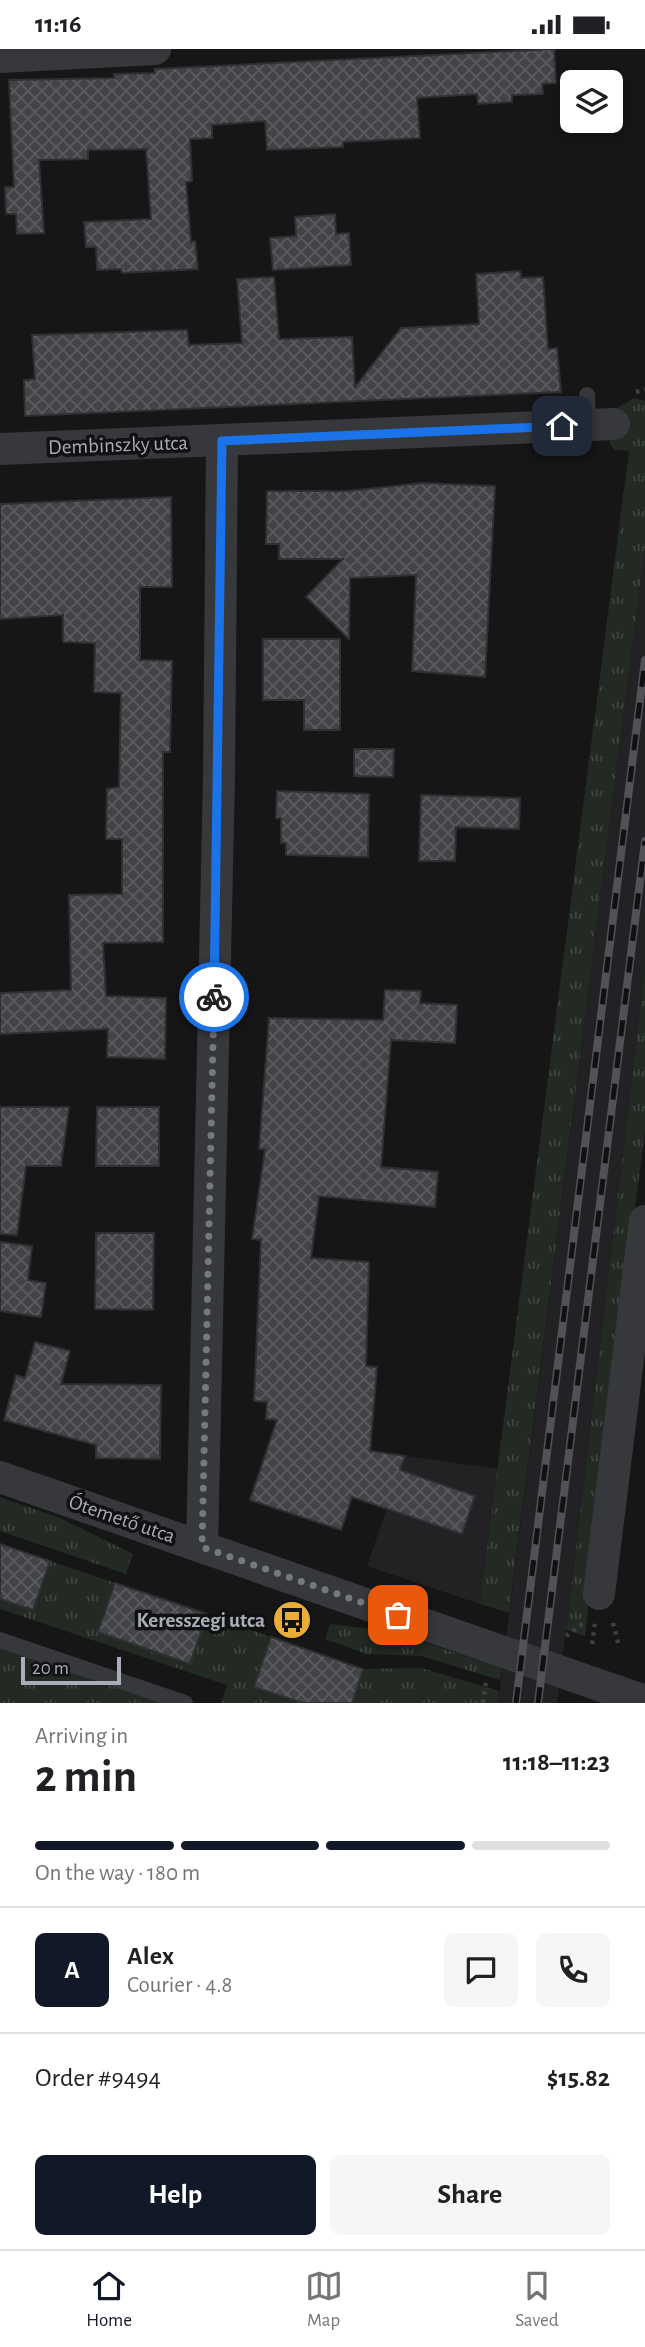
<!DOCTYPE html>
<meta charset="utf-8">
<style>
:root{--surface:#fff;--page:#f6f6f6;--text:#202124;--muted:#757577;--line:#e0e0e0;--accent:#111827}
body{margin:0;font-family:"Alegreya Sans",sans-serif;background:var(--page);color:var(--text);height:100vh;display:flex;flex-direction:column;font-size:26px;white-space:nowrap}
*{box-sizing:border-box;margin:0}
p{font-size:23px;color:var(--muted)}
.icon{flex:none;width:38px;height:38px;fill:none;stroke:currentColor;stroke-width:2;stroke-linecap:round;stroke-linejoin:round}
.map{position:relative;height:1654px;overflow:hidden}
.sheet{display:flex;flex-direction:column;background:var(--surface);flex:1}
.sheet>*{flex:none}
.tools{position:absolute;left:560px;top:21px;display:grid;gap:14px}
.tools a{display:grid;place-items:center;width:63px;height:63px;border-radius:10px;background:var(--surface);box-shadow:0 4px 10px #0003;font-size:35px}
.scale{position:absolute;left:21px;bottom:18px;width:100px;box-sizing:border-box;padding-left:7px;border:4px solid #a8adb7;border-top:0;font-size:19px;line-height:24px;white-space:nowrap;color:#a8adb7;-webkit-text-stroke:5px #111112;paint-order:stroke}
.pin{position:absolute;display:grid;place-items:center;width:60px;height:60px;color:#fff;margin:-30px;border-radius:14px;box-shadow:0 4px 10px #0006}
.courier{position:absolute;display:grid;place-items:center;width:70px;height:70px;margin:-35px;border:5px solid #1a73e8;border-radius:50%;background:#fff;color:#222;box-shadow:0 2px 9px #0007}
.head em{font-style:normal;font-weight:700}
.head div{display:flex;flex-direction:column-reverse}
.head{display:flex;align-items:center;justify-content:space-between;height:119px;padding:0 35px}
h1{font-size:46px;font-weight:700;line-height:52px}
.bar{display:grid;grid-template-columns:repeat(4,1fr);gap:10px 7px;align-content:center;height:84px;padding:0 35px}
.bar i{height:9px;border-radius:5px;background:var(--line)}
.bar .selected{background:var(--accent)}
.bar p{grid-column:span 4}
.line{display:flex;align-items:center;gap:18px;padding:0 35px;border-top:2px solid var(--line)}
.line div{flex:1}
.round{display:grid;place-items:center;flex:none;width:74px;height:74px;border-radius:10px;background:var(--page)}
.button{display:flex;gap:14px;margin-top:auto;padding:14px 35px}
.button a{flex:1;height:80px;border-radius:10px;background:var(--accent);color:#fff;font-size:28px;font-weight:700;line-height:80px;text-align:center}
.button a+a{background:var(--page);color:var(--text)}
.status{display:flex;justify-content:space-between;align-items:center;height:49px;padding:0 35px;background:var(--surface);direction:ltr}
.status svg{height:19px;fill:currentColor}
.menu{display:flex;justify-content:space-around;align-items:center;height:98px;border-top:2px solid var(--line);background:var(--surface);font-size:19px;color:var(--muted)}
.menu a{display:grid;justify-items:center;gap:4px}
.menu .selected{color:var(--accent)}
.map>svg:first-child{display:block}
.built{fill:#222224}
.grass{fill:url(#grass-tufts)}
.building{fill:url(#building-cross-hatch);stroke:#303033;stroke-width:2}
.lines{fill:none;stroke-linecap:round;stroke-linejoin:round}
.path{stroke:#3d3f43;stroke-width:4.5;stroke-dasharray:3.5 5;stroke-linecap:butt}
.service{stroke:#37383c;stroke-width:16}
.minor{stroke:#37383c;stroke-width:32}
.rail-casing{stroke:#505257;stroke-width:8}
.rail{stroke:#111112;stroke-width:5;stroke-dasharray:16;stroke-linecap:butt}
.done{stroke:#75787f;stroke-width:7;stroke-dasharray:0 12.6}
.route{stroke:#1a73e8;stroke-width:9}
.labels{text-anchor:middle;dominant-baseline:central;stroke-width:7;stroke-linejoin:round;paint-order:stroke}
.street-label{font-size:21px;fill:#a8adb7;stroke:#111112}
.poi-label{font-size:21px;font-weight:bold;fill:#a8adb7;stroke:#111112;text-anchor:end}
</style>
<div class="status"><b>11:16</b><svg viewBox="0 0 49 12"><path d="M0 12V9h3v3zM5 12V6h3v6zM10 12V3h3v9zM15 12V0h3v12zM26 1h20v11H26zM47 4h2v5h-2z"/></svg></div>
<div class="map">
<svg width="645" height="1654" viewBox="0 0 645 1654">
<defs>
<pattern id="grass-tufts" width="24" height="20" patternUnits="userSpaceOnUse" patternTransform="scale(1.75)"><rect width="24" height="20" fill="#222a23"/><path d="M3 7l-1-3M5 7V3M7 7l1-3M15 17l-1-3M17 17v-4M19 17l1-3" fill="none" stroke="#3f4641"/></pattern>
<pattern id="building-cross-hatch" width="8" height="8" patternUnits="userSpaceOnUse" patternTransform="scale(1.75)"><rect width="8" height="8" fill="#424347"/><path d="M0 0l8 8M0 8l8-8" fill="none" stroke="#5a5b5f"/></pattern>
</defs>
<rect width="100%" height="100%" fill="#161617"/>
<!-- built -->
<g class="built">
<path d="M 645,497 L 645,919 L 557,1654 L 498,1654 Z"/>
<path d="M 405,1407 L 499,1420 L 480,1555 L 367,1517 Z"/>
</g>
<!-- grass -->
<g class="grass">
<path d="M 634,349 L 645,352 L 645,497 L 509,1564 L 480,1555 L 629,402 L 615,401 L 610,396 L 610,388 L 620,371 L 617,359 Z"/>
<path d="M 645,919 L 645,1081 L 609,1365 L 585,1587 L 566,1581 Z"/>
<path d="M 0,1448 L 60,1469 L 133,1505 L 126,1525 L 0,1482 Z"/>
<path d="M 50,1512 L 115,1534 L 98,1583 L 207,1565 L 271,1588 L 255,1637 L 303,1654 L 221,1654 L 227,1636 L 0,1560 L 0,1550 L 33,1561 Z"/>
<path d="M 330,1575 L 389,1582 L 502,1619 L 500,1631 L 421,1607 L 367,1605 L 325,1590 Z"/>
<path d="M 0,1599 L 160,1654 L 0,1654 Z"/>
<path d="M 421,1619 L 499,1642 L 498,1654 L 352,1654 L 363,1620 Z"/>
</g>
<!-- building -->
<g class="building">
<path d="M 554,0 L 556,34 L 542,35 L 543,45 L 512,46 L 512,53 L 478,55 L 477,45 L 417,49 L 420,89 L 343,93 L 343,98 L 267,101 L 265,72 L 212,76 L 212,89 L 190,90 L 192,132 L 186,133 L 191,193 L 195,192 L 198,220 L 122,224 L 121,220 L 97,221 L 96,198 L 86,198 L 84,173 L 151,170 L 146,100 L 88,101 L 88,110 L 39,111 L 44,184 L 17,185 L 16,165 L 6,165 L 5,138 L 14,138 L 9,31 L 114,29 L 114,25 L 155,24 L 155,20 Z"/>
<path d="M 335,165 L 336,185 L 349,184 L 351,216 L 273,221 L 270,189 L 296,187 L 295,168 Z"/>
<path d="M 520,222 L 521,229 L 543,228 L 548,300 L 557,299 L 561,343 L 25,367 L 24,331 L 35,330 L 32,286 L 187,281 L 189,296 L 242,294 L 237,230 L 274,228 L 279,290 L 352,288 L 355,338 L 401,279 L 479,275 L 476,225 Z"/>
<path d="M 422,434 L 495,437 L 485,628 L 412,622 L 416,526 L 350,529 L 349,590 L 306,548 L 343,510 L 279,510 L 279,495 L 266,495 L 267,442 L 348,442 Z"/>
<path d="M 171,448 L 172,538 L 140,538 L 140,611 L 172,612 L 170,703 L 163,703 L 163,893 L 103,894 L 106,947 L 166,949 L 165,1010 L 107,1008 L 108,980 L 0,985 L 0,944 L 71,941 L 69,846 L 122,845 L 122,790 L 106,790 L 107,740 L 119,738 L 121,644 L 94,643 L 95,594 L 63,593 L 63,566 L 0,570 L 0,455 Z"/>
<path d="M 263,590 L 340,590 L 340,681 L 304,681 L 304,651 L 263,651 Z"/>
<path d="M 354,700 L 394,700 L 393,728 L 354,727 Z"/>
<path d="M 277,742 L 369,745 L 368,808 L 286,806 L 286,794 L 281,794 L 281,769 L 276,769 Z"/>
<path d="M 421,746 L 520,749 L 519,780 L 456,778 L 455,812 L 419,812 Z"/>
<path d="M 385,941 L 421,942 L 420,954 L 457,956 L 455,994 L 391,991 L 381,1118 L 438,1123 L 435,1158 L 319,1147 L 311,1209 L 369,1213 L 366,1317 L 377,1318 L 370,1402 L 405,1407 L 400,1421 L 475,1447 L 462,1485 L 352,1448 L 341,1481 L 250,1451 L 277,1371 L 266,1370 L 267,1353 L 254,1352 L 261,1191 L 252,1190 L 265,1100 L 259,1100 L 269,969 L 383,971 Z"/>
<path d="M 0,1058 L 69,1058 L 61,1117 L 26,1117 L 17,1186 L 0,1185 Z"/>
<path d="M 97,1058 L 159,1058 L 159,1117 L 96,1117 Z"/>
<path d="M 96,1184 L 154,1184 L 153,1261 L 95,1260 Z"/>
<path d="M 0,1193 L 32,1197 L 28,1231 L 46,1234 L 41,1268 L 0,1262 Z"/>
<path d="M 35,1293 L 70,1302 L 61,1335 L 161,1336 L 160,1410 L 96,1409 L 96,1396 L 4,1371 L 16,1326 L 25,1329 Z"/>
<path d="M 0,1495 L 50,1512 L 33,1561 L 0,1550 Z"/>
<path d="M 115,1534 L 207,1565 L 190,1615 L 98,1583 Z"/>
<path d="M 271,1588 L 363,1620 L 352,1654 L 303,1654 L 254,1638 Z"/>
</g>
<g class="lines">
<!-- path -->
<g class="path">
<path d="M 636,343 L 645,340"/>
<path d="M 613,1574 L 619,1597"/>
<path d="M 566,1587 L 584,1574"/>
<path d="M 592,1595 L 595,1574"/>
<path d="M 483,1654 L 486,1632"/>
</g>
<!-- service -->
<g class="service">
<path d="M 587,346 L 588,376"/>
<path d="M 0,1591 L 185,1654"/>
</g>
<!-- minor -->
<g class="minor">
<path d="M 0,8 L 155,0"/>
<path d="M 0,400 L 614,375"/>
<path d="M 0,1428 L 645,1652"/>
<path d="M 202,1498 L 219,728 L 222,392"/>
<path d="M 599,1545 L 645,1172"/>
</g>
<defs>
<g id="rail">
<path d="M 516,1654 L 645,611"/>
<path d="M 538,1654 L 645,792"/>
</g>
</defs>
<!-- rail casing -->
<use href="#rail" class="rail-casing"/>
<!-- rail -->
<use href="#rail" class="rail"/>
</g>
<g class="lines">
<!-- done -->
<path class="done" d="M 214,948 L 202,1498 L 398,1566"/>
<!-- route -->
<path class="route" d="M 214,948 L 222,392 L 562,377"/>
</g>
<!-- icons -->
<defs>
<symbol id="bus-disc" viewBox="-11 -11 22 22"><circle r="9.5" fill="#ebad3a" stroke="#111112"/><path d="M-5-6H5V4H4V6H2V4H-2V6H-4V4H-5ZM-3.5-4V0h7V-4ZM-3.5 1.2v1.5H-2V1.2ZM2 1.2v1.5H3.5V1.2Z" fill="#111"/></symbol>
</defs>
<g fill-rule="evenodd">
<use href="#bus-disc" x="270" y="1549" width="44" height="44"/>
</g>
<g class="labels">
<!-- street labels -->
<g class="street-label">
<text transform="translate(118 396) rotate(-2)">Dembinszky utca</text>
<text transform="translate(122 1470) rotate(19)">Ótemető utca</text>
</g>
<!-- poi labels -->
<g class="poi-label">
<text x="265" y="1571">Keresszegi utca</text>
</g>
</g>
</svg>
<div class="tools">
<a><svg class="icon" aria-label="layers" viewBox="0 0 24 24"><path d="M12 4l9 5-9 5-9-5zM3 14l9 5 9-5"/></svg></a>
</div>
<div class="scale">20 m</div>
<div class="pin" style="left:398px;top:1566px;background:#ea580c"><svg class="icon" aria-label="bag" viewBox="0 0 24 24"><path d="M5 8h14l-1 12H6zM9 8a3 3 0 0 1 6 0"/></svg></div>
<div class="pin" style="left:562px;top:377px;background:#1f2937"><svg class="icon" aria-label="home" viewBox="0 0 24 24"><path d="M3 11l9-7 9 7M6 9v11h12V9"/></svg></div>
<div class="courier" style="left:214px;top:948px"><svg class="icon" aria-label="bike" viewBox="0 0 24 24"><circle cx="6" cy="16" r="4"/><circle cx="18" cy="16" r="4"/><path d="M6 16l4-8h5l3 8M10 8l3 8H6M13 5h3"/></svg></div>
</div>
<section class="sheet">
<div class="head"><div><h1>2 min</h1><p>Arriving in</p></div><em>11:18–11:23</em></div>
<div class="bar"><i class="selected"></i><i class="selected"></i><i class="selected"></i><i></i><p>On the way · 180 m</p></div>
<div class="line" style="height:126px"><b class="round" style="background:var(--accent);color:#fff">A</b><div><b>Alex</b><p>Courier · 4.8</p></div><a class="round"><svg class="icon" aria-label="chat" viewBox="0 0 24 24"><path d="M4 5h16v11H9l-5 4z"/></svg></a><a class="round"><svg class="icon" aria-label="phone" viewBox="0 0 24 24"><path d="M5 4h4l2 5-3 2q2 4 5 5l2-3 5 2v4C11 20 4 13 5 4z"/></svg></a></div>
<div class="line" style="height:91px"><div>Order #9494</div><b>$15.82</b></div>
<div class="button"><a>Help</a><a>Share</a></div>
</section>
<nav class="menu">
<a class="selected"><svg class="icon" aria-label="home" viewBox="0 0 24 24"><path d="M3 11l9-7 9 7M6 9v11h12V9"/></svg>Home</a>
<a><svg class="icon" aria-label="map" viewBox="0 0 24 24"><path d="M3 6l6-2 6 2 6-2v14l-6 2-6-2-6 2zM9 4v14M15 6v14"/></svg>Map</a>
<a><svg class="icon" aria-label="saved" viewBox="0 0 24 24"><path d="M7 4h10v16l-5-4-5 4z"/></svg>Saved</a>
</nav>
